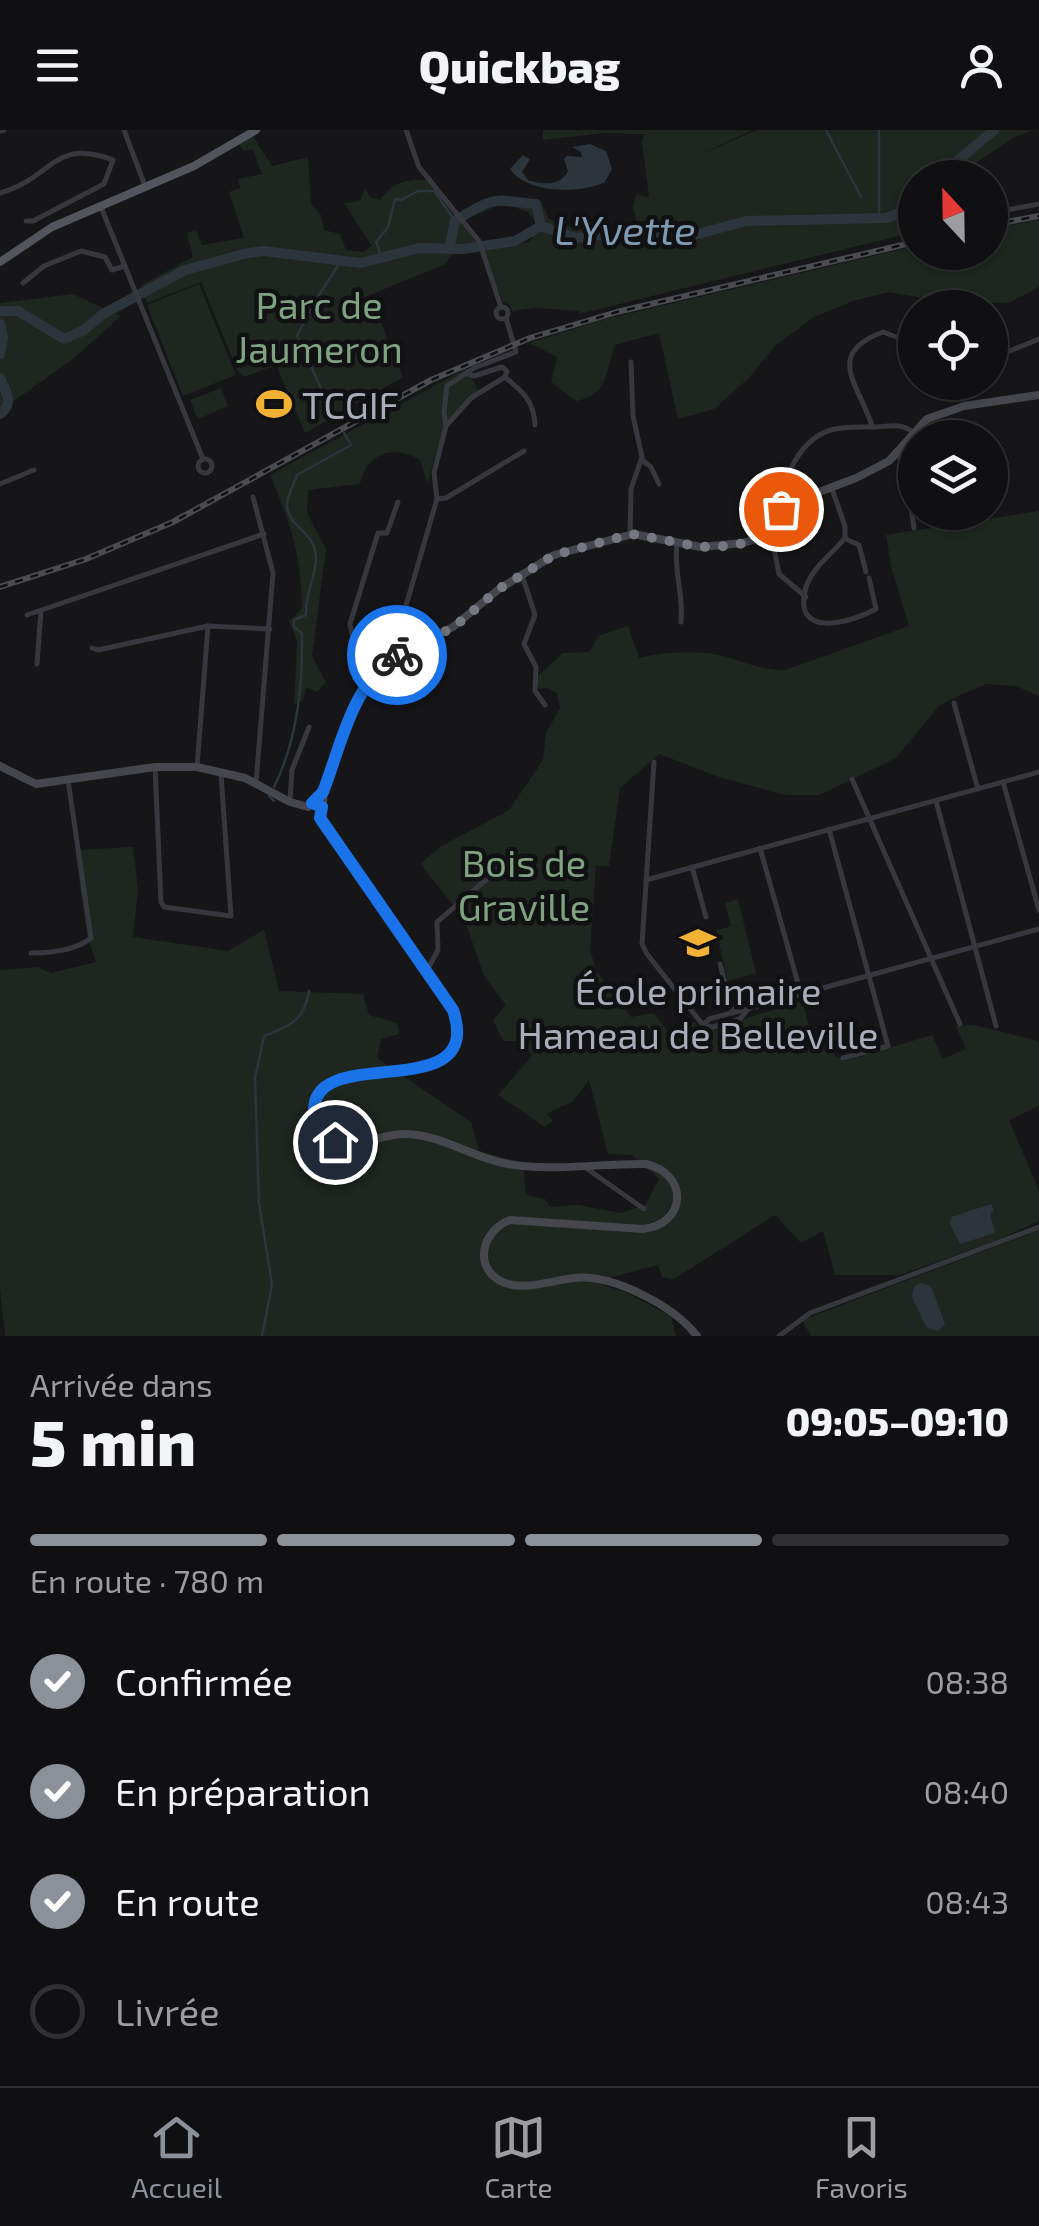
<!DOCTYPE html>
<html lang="fr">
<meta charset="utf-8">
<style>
:root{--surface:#101012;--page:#19191b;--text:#f1f3f6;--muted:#9c9d9f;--line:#303032;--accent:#8c9099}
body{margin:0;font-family:"Exo 2",sans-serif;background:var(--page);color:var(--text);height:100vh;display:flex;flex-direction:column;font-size:38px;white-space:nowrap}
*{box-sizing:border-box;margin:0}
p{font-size:32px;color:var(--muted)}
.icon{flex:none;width:55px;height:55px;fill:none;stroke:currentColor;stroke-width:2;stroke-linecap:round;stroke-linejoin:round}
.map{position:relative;height:1206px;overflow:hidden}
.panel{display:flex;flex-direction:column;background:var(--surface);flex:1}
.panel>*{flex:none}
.needle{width:65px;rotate:338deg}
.buttons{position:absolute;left:898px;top:30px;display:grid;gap:20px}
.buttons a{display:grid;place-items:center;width:110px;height:110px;border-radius:50%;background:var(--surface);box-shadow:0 2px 8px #0004,0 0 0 2px var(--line);font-size:50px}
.pin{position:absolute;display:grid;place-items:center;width:85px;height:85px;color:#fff;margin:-42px;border:5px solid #fff;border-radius:50%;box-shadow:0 2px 10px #0007}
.courier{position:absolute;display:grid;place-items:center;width:100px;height:100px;margin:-50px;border:8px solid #1a73e8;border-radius:50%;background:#fff;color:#222;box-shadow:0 2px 12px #0007}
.summary em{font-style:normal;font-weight:800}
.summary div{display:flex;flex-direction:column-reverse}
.summary{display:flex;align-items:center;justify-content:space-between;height:170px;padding:0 30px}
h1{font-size:65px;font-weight:800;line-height:75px}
.bar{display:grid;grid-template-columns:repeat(4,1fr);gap:15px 10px;align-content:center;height:120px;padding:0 30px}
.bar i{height:12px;border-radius:8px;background:var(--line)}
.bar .on{background:var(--accent)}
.bar p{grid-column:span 4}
ol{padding:0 30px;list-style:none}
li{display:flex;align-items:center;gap:30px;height:110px}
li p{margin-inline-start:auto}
li .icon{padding:10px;border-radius:50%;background:var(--accent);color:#fff;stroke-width:4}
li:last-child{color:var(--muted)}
li i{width:55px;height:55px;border:5px solid var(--line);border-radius:50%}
header{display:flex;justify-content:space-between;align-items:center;height:130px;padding:0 30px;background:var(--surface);font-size:45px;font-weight:800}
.dock{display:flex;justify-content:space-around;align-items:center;height:140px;border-top:2px solid var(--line);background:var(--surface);font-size:28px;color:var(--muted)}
.dock a{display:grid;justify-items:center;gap:5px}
.dock .on{color:var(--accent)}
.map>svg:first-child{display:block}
.green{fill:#1e261f}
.water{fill:#2c353c}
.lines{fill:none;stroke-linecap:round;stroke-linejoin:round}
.stream{stroke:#2c353c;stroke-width:2.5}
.river{stroke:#2c353c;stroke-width:10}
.street{stroke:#37383d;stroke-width:5}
.secondary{stroke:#45474d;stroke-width:8}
.primary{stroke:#53555c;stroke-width:8}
.rail-casing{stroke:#4a4c52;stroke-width:6}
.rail{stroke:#111113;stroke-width:2.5;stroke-dasharray:8;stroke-linecap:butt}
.done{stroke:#757880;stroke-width:10;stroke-dasharray:0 18}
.route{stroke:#1a73e8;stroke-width:12}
.labels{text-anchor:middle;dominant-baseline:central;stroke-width:9;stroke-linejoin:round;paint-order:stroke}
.park-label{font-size:38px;fill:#7fa381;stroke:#111113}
.poi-label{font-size:38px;fill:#a8adb8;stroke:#111113;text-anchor:start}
.water-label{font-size:40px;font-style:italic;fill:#7f9bb3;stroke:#111113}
</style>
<header><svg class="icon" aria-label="menu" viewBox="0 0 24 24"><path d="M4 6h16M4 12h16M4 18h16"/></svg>Quickbag<svg class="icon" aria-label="person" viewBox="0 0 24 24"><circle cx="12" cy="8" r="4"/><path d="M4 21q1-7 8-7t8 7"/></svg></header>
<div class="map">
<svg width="1039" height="1206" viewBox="0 0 1039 1206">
<rect width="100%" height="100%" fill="#161618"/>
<!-- green -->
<g class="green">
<path d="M 543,0 L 752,0 L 697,26 L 757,0 L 1033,0 L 1013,8 L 955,47 L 915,48 L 915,102 L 579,184 L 579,181 L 535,178 L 512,181 L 510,175 L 503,172 L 481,117 L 453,124 L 445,134 L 370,165 L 403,247 L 305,303 L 276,235 L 244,247 L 237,240 L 201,152 L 147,173 L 140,156 L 193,127 L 187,103 L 196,100 L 202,115 L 244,108 L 229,62 L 240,58 L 238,49 L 262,44 L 253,19 L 244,21 L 238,13 L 252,5 L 272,36 L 308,27 L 311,74 L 321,85 L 324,100 L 340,104 L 346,120 L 364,122 L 372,116 L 344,73 L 360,71 L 365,57 L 370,67 L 380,70 C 393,52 406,49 427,50 L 481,117 L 529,112 L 539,98 L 528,82 L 503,73 L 467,89 L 462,80 L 501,65 L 541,71 L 549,89 C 584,104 600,102 637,96 L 633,76 L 636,65 L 649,67 L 642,13 L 644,4 L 602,3 L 543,10 Z"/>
<path d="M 1039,90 L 1039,157 L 1009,173 L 946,172 L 889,162 L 853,171 L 814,187 L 775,216 L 749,248 L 714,279 L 678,289 L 659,203 L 615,215 C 605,242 609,265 576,271 L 551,252 L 557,227 L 529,213 L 606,189 L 915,116 L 915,122 L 990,122 L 990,99 Z"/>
<path d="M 199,154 L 236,245 L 183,266 L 147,175 Z"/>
<path d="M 73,164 L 121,186 L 74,228 L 0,281 L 0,173 Z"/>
<path d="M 467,238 L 478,260 C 445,289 438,313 428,354 L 420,330 C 393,314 367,323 360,354 L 308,360 L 307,383 L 326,419 L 312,526 L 326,552 L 317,562 L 306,557 L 303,570 L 294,575 L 297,511 L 289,491 L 302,479 C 301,423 291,395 270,345 Z"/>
<path d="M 221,258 L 228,276 L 198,289 L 190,270 Z"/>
<path d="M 1039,381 L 1039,566 L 1016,556 L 986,554 L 956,567 L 940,575 L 896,628 L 819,665 L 785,665 L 719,647 L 659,624 L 620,658 L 609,736 L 596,736 L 590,820 L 597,842 L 631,887 L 654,883 L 673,908 L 694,892 L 705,901 L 802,871 L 811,904 L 828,900 L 835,926 L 845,931 L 932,905 L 943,929 L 966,919 L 956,896 L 974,895 L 1039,911 L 1039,976 L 1009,990 L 1039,1061 L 1039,1091 L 992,1112 L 900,1145 L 835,1145 L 823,1101 L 801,1113 L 775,1085 L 674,1149 L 662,1147 L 658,1135 L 593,1152 L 625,1162 L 671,1186 L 676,1206 L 5,1206 L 0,1159 L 0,840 L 38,837 L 51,843 L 96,832 L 87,805 L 75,720 L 133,717 L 138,759 L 133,807 L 228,821 L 264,800 L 279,861 L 363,864 L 369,885 L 397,893 L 399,904 L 381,909 L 377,928 L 471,992 L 479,1021 L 523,1033 L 526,1065 L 545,1069 L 550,1077 L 578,1075 L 621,1083 L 646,1074 L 659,1049 L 632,1025 L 608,1024 L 589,950 L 572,972 L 546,984 L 553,991 L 545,997 L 498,965 L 532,926 L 522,911 L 503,911 L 493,890 L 506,875 L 484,846 L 464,788 L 420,734 L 440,717 L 509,680 L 543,630 L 546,603 L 560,578 L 557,563 L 547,558 L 539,559 L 534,550 L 563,523 L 589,522 L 598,506 L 628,496 L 639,528 C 663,522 689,521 713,524 C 738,528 759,541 785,540 L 909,496 L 891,436 L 886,405 Z"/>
<path d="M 738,769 L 756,843 L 728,851 L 716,801 L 731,796 L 725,773 Z"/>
<path d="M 1039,1100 L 1039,1206 L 811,1206 L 802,1190 Z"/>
</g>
<!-- water -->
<g class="water">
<path d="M 590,14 L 606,21 L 612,39 L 605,52 C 581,64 527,64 510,39 L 523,25 L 530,29 L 522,42 L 528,50 C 543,55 561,56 568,41 L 564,29 L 567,26 L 582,27 L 581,22 L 572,17 Z"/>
<path d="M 991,1074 L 994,1080 L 990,1084 L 995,1103 L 960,1114 L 950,1094 L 951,1087 Z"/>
<path d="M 920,1153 L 931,1156 L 945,1194 L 938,1201 L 926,1197 L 912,1167 L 914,1157 Z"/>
</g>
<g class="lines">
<!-- stream -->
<g class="stream">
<path d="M 826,0 L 861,67"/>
<path d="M 879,0 L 879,88"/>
<path d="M 382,128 L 376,112 L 388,97 L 395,69 L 401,70 L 418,61 L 434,61 L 455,91"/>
<path d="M 332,282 L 297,206 L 315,171 L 341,131"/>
<path d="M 336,289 L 337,291"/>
<path d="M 274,657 C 297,611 303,555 302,503 L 294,497 L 294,490 L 306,485 C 305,465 315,448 316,430 C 317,401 288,399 287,375 C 287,366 294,354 297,345 L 351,315 L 344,303"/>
<path d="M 269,666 L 274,671"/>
<path d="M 262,1206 L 272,1155 L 259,1073 L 255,948 L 264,906 C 290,896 304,891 309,861"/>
</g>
<!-- river -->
<g class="river">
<path d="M 937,48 L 994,0"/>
<path d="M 449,119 L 455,91 C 496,65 491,70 536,74 L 541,96"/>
<path d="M 0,181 L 18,181 L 64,209 L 84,200 L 103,184 L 185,140 L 248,123 L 264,121 L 361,133 L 419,118 L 464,119 L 515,111 L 541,96 L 576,108 L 597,105 L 640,109 L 694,105 L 746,91 L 886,88 L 905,81 L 915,68"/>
<path d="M 0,194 L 3,208 L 0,224"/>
<path d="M 0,248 C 6,262 15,273 0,284"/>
</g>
<!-- street -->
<g class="street">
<path d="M 124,0 L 145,56"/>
<path d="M 406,0 L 419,37 L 479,111 L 501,177"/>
<path d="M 0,1 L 4,0"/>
<path d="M 0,63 C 52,49 53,7 113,30 L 104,54 L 33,91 L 26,91"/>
<path d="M 101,77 L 203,329"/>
<path d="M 996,82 L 1039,74"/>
<path d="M 23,153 L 44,136 L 81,121 L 105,127 L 112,140 L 125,136"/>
<circle cx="502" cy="183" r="6"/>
<path d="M 990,229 L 1039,209"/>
<path d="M 505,247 C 523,262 534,271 535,295"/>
<path d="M 446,296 L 471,268 L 505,247 L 507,241 L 502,237 L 474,246 L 468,244"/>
<path d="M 872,296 C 860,256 823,224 883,202 L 915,214"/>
<path d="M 897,324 L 905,337 L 914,398"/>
<circle cx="205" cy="336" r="7"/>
<path d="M 642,330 L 651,337 L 659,354"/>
<path d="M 0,354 L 34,340"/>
<path d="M 832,359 L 845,396 L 845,408 C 833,423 812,438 806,457 C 791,510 851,493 876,479 L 869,448"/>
<path d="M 253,367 L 273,443 L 256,653"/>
<path d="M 437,369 L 446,368 L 524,321"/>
<path d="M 778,381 C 782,350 800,306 835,299 C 848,296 862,297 875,297 C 891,296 901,293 913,302"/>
<path d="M 769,393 L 779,444 L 806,467"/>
<path d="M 630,405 L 631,359 L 642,327 L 633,286 L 631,232"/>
<path d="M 846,409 L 859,415 L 866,442"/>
<path d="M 677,413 C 673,441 684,465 681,492"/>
<path d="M 522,445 L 535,485 L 524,514 L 536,537 L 535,561 L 545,575"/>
<path d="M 27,485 L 264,404"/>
<path d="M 394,517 L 437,369 L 434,343 L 446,296 L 444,282 L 447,256 L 474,238 L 516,222 L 506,188"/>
<path d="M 92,518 L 98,520 L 208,496 L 270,499"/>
<path d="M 385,520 L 362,518 L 352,505 L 350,494 L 378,403 L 387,403 L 398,372"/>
<path d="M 37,534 L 41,481"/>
<path d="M 954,573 L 978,659"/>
<path d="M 654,632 L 642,814 L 647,824 L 703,895"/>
<path d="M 155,637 L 161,772 L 164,777 L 231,786 L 221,644"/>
<path d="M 197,637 L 208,496"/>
<path d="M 852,649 L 960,894"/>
<path d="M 1003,652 L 1039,780"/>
<path d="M 290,670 L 292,640 L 309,597"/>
<path d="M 936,671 L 996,896"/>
<path d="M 829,699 L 888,916 L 843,928"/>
<path d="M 760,718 L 801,864"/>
<path d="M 692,737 L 706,787"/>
<path d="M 646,750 L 1039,642"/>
<path d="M 31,823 C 51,823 75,821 91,808 L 68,650"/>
<path d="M 720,834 L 733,883"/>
<path d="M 426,842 L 438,820 L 437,792 L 509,730"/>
<path d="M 812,861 L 1039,799"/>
<path d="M 703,895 L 709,889 L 807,863"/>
<path d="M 703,895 L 712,897 L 740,889 L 748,879"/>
<path d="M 586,1038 L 644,1079"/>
<path d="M 779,1206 L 810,1183 L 1039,1097"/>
</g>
<!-- secondary -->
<g class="secondary">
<circle cx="391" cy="523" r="6"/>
<path d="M 398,523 L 453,497 L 499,459 L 554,425 L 633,404 L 701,417 L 743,413 L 753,410 L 785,375 L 856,348 L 889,331 L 927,289 L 964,276 L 1039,265"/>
<path d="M 0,636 L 36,654 L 155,637 L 197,637 L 245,648 L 290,672 L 308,677"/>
<path d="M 319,687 L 447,871 C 454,882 460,894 457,907 C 443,969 315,917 314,979 C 313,990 318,999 326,1006 C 350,1025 380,1002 407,1004 C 442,1005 473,1028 508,1034 C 552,1042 601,1033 646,1034 C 689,1044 687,1094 643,1099 L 510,1090 C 481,1101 472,1140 505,1153 C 525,1161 554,1150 574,1148 C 613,1144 674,1176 697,1206"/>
<path d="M 319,687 C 325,677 322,667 325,656 C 343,603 351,573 388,528"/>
</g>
<!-- primary -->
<path class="primary" d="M 0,132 L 52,97 L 194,36 L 256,0"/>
<defs>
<g id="rail">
<path d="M 990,95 L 1039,86"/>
<path d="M 0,457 L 86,429 L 173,392 L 431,250 L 530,208 L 617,182 L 915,112"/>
</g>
</defs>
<!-- rail casing -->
<use href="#rail" class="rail-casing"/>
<!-- rail -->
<use href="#rail" class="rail"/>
</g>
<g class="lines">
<!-- done -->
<path class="done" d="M 397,525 L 454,497 L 499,459 L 554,425 L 632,404 L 701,417 L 732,416 L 754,410 L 781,379"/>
<!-- route -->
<path class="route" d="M 335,1012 C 324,1005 314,996 314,981 C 313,911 486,978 453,880 L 320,688 L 322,677 L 312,673 L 323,662 C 343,610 351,557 397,525"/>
</g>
<!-- icons -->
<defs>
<symbol id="stadium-bare" viewBox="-9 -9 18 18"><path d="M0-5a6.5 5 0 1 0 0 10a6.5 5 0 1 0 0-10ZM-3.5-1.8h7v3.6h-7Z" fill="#f2b134" stroke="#111113" stroke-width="2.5" paint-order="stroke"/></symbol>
<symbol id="school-bare" viewBox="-9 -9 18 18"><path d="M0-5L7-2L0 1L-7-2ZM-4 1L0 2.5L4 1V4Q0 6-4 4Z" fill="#f2b134" stroke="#111113" stroke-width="2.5" paint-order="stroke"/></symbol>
</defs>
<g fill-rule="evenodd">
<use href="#stadium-bare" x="249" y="249" width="50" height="50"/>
<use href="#school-bare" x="673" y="788" width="50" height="50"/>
</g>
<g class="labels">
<!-- park labels -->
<g class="park-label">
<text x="319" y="174">Parc de<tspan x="319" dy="44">Jaumeron</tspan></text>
<text x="524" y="732">Bois de<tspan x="524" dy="44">Graville</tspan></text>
</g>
<!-- poi labels -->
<g class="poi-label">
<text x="302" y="274">TCGIF</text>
<text x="698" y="860" text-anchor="middle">École primaire<tspan x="698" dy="44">Hameau de Belleville</tspan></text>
</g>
<!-- water labels -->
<g class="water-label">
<text x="625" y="99">L'Yvette</text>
</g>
</g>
</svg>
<div class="buttons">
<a><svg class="needle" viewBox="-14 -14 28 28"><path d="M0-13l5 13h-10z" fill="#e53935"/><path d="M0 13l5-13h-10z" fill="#9c9d9f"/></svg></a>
<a><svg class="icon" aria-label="locate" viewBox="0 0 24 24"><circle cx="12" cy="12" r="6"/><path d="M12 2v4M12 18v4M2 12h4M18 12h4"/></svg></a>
<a><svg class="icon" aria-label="layers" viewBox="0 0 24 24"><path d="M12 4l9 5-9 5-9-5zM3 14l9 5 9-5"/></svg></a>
</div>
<div class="pin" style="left:781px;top:379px;background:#ea580c"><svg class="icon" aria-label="bag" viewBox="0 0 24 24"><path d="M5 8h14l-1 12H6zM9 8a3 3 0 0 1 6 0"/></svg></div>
<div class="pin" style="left:335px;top:1012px;background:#1f2937"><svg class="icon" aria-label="home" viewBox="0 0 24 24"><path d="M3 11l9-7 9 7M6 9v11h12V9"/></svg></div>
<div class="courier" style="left:397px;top:525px"><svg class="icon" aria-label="bike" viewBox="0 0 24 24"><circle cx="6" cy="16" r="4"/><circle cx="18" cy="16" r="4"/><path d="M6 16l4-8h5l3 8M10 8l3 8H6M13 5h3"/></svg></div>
</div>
<section class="panel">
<div class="summary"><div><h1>5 min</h1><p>Arrivée dans</p></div><em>09:05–09:10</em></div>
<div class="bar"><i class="on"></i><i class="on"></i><i class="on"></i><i></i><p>En route · 780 m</p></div>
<ol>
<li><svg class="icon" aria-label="check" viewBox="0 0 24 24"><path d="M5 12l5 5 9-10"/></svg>Confirmée<p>08:38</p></li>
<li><svg class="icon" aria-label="check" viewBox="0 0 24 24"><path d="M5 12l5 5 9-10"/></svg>En préparation<p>08:40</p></li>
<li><svg class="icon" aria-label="check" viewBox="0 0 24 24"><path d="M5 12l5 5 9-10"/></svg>En route<p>08:43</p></li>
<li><i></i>Livrée</li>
</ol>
</section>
<nav class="dock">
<a class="on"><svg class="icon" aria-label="home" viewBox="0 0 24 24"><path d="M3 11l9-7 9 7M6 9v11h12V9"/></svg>Accueil</a>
<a><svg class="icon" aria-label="map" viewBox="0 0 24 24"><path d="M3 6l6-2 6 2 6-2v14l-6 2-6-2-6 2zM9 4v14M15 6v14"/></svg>Carte</a>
<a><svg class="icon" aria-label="saved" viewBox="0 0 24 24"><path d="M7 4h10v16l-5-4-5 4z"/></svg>Favoris</a>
</nav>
